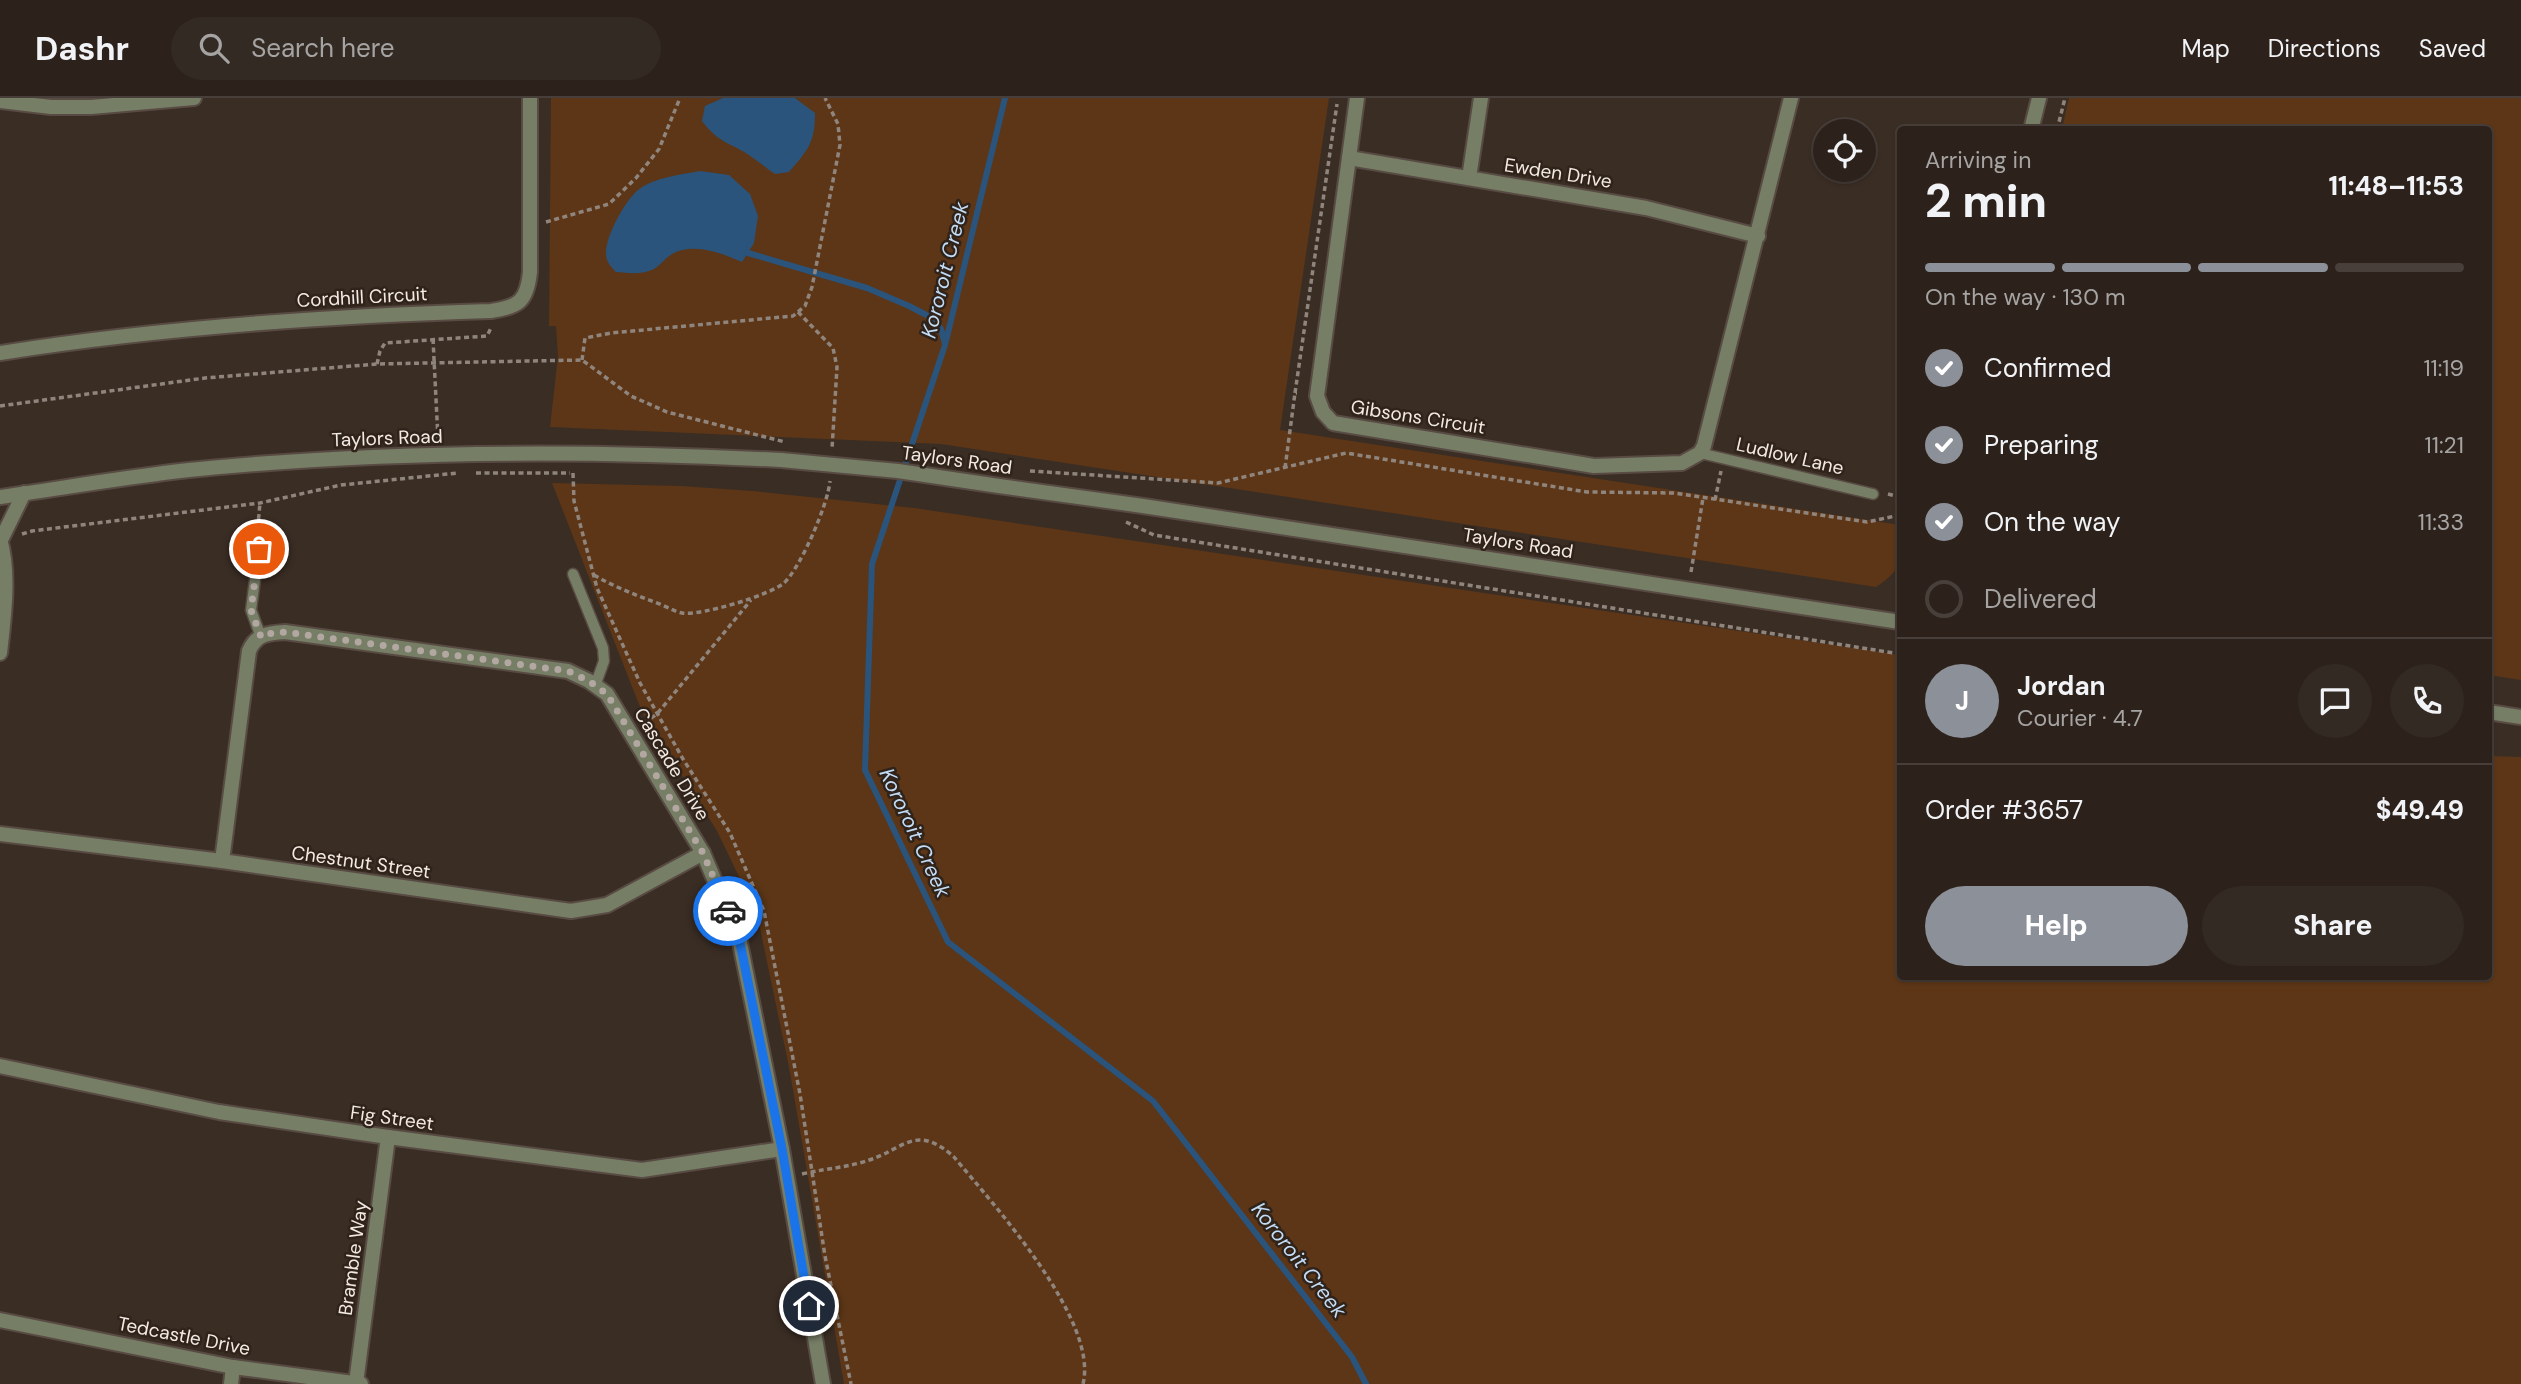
<!DOCTYPE html>
<meta charset="utf-8">
<style>
:root{--surface:#2c221b;--page:#342a24;--text:#f1f3f6;--muted:#a6a4a3;--line:#483f3a;--accent:#8c9099}
body{margin:0;font-family:"DM Sans",sans-serif;background:var(--page);color:var(--text);height:100vh;display:flex;flex-direction:column;font-size:26px;white-space:nowrap}
*{box-sizing:border-box;margin:0}
p{font-size:23px;color:var(--muted)}
.icon{flex:none;width:38px;height:38px;fill:none;stroke:currentColor;stroke-width:2;stroke-linecap:round;stroke-linejoin:round}
.map{position:relative;flex:1;overflow:hidden}
.panel{position:absolute;left:1897px;top:28px;width:595px;height:854px;display:flex;flex-direction:column;background:var(--surface);border-radius:7px;box-shadow:0 2px 5px #0004,0 0 0 2px var(--line)}
.panel>*{flex:none}
.controls{position:absolute;left:1813px;top:21px;display:grid;gap:14px}
.controls a{display:grid;place-items:center;width:63px;height:63px;border-radius:50%;background:var(--surface);box-shadow:0 2px 5px #0004,0 0 0 2px var(--line);font-size:35px}
.pin{position:absolute;display:grid;place-items:center;width:60px;height:60px;color:#fff;margin:-30px;border:4px solid #fff;border-radius:50%;box-shadow:0 2px 7px #0007}
.courier{position:absolute;display:grid;place-items:center;width:70px;height:70px;margin:-35px;border:5px solid #1a73e8;border-radius:50%;background:#fff;color:#222;box-shadow:0 2px 9px #0007}
.overview em{font-style:normal;font-weight:800}
.overview div{display:flex;flex-direction:column-reverse}
.overview{display:flex;align-items:center;justify-content:space-between;height:119px;padding:0 28px}
h1{font-size:46px;font-weight:800;line-height:52px}
.bar{display:grid;grid-template-columns:repeat(4,1fr);gap:10px 7px;align-content:center;height:84px;padding:0 28px}
.bar i{height:9px;border-radius:5px;background:var(--line)}
.bar .on{background:var(--accent)}
.bar p{grid-column:span 4}
.line{display:flex;align-items:center;gap:18px;padding:0 28px;border-top:2px solid var(--line)}
.line div{flex:1}
.round{display:grid;place-items:center;flex:none;width:74px;height:74px;border-radius:37px;background:var(--page)}
ol{padding:0 28px;list-style:none}
li{display:flex;align-items:center;gap:21px;height:77px}
li p{margin-inline-start:auto}
li .icon{padding:7px;border-radius:50%;background:var(--accent);color:#fff;stroke-width:4}
li:last-child{color:var(--muted)}
li i{width:38px;height:38px;border:4px solid var(--line);border-radius:50%}
.button{display:flex;gap:14px;margin-top:auto;padding:14px 28px}
.button a{flex:1;height:80px;border-radius:42px;background:var(--accent);color:#fff;font-size:28px;font-weight:800;line-height:80px;text-align:center}
.button a+a{background:var(--page);color:var(--text)}
header{display:flex;align-items:center;gap:42px;box-sizing:border-box;height:98px;padding:0 35px;background:var(--surface);border-bottom:2px solid var(--line)}
header strong{font-size:33px}
nav{display:flex;gap:38px;margin-inline-start:auto;font-size:24px}
.search{width:490px;height:63px;background:var(--page);display:flex;align-items:center;gap:18px;box-sizing:border-box;padding:0 24px;border-radius:38px;color:var(--muted);font-size:26px}
.map>svg:first-child{display:block}
.green{fill:#5c3617}
.water{fill:#2a547b}
.lines{fill:none;stroke-linecap:round;stroke-linejoin:round}
.stream{stroke:#2a547b;stroke-width:6}
.service-casing{stroke:#584b43;stroke-width:13}
.minor-casing{stroke:#584b43;stroke-width:18}
.tertiary-casing{stroke:#584b43;stroke-width:18}
.path{stroke:#90857d;stroke-width:3.5;stroke-dasharray:5 3.5;stroke-linecap:butt}
.service{stroke:#777e66;stroke-width:10}
.minor{stroke:#777e66;stroke-width:14}
.tertiary{stroke:#777e66;stroke-width:14}
.tertiary-bridge-casing{stroke:#584b43;stroke-width:18;stroke-linecap:butt}
.tertiary-bridge{stroke:#777e66;stroke-width:14}
.done{stroke:#b2a8a1;stroke-width:7;stroke-dasharray:0 12.6}
.route{stroke:#1a73e8;stroke-width:9}
.labels{text-anchor:middle;dominant-baseline:central;stroke-width:5;stroke-linejoin:round;paint-order:stroke}
.street-label{font-size:19px;fill:#f3eae4;stroke:#30231a}
.water-label{font-size:21px;font-style:italic;fill:#c4ddf7;stroke:#30231a}
</style>
<header>
<strong>Dashr</strong>
<div class="search"><svg class="icon" aria-label="search" viewBox="0 0 24 24"><circle cx="10" cy="10" r="6"/><path d="M15 15l6 6"/></svg>Search here</div>
<nav><a>Map</a><a>Directions</a><a>Saved</a></nav>
</header>
<div class="map">
<svg width="2521" height="1286" viewBox="0 0 2521 1286">
<rect width="100%" height="100%" fill="#3a2d24"/>
<!-- green -->
<g class="green">
<path d="M 551,0 L 1329,0 L 1280,332 L 1900,427 C 1900,461 1907,468 1876,489 L 941,346 L 550,329 L 558,258 L 556,228 L 549,228 Z"/>
<path d="M 2069,0 L 2521,0 L 2521,582 L 2489,577 L 2488,32 L 2062,31 Z"/>
<path d="M 552,385 L 681,388 L 753,393 L 914,410 L 1900,557 L 1900,878 L 2488,878 L 2489,658 L 2521,659 L 2521,1286 L 844,1286 L 789,969 L 757,816 L 717,733 L 642,614 Z"/>
</g>
<!-- water -->
<g class="water">
<path d="M 723,0 L 795,0 L 815,15 C 815,45 808,52 789,74 L 775,76 C 763,68 751,57 737,50 C 722,43 713,38 702,23 L 705,8 Z"/>
<path d="M 700,73 L 729,77 L 750,96 L 758,118 L 754,145 L 742,164 C 722,155 693,144 672,156 C 665,160 661,167 654,171 C 642,177 629,175 616,174 C 610,168 606,163 606,155 C 606,137 625,103 638,92 C 655,79 680,77 700,73 Z"/>
</g>
<g class="lines">
<!-- stream -->
<g class="stream">
<path d="M 1005,0 L 945,247 L 872,466 L 865,672 L 948,844 L 1153,1003 L 1352,1259 L 1366,1286"/>
<path d="M 748,155 L 867,190 L 909,208 L 934,221 L 941,231 L 945,246"/>
</g>
<defs>
<g id="service">
<path d="M 1700,355 L 1873,396"/>
<path d="M 259,451 L 251,512 L 261,539"/>
<path d="M 573,476 L 603,550 L 604,563 L 595,588"/>
</g>
<g id="minor">
<path d="M 1357,0 L 1317,298 L 1323,314 L 1333,325 L 1594,368 L 1682,365 L 1700,355 L 1704,348 L 1791,0"/>
<path d="M 0,3 L 51,9 L 91,9 L 194,0"/>
<path d="M 2031,32 L 2039,0"/>
<path d="M 1349,60 L 1646,110 L 1758,138"/>
<path d="M 1469,80 L 1481,0"/>
<path d="M 0,255 C 163,229 326,218 491,213 C 519,209 527,203 530,174 L 530,0"/>
<path d="M 0,441 C 10,475 4,520 0,555"/>
<path d="M 1,442 L 24,395"/>
<path d="M 0,736 L 222,763 L 571,813 L 607,807 L 703,755"/>
<path d="M 222,763 L 249,553 C 256,536 268,535 285,534 L 568,573 L 589,583 L 607,596 L 703,755 L 739,840 L 782,1051 L 823,1286"/>
<path d="M 0,968 L 219,1014 L 388,1039 L 642,1072 L 782,1051"/>
<path d="M 0,1222 L 233,1269 L 361,1286"/>
<path d="M 356,1285 L 388,1039"/>
<path d="M 231,1286 L 233,1269"/>
</g>
<g id="tertiary">
<path d="M 999,388 L 1143,408 L 1900,524"/>
<path d="M 0,399 C 63,390 126,379 189,372 C 385,352 583,352 781,362"/>
<path d="M 2488,614 L 2521,619"/>
</g>
</defs>
<!-- service casing -->
<use href="#service" class="service-casing"/>
<!-- minor casing -->
<use href="#minor" class="minor-casing"/>
<!-- tertiary casing -->
<use href="#tertiary" class="tertiary-casing"/>
<!-- path -->
<g class="path">
<path d="M 2057,32 L 2065,0"/>
<path d="M 546,124 L 609,106 L 636,80 L 659,51 L 680,0"/>
<path d="M 798,214 L 833,250 L 837,269 L 832,351"/>
<path d="M 433,241 L 438,341"/>
<path d="M 582,262 L 585,240 L 611,235 L 793,218 L 805,208 L 812,189 L 840,47 L 838,26 L 825,0"/>
<path d="M 377,266 L 380,253 L 385,245 L 487,238 L 491,230"/>
<path d="M 1295,295 L 1337,6"/>
<path d="M 0,308 L 205,280 L 377,266 L 582,262 L 631,298 L 667,314 L 785,344"/>
<path d="M 1285,370 L 1295,295 L 1297,295"/>
<path d="M 1030,373 L 1218,385 L 1346,355 L 1587,394 L 1674,395 L 1867,424 L 1900,417"/>
<path d="M 476,375 L 570,375"/>
<path d="M 573,375 L 574,403 L 597,490 L 640,585 L 683,661 L 730,735 L 764,813 L 800,996 L 825,1158 L 851,1286"/>
<path d="M 1888,396 L 1900,399"/>
<path d="M 1715,402 L 1721,373"/>
<path d="M 1126,424 L 1154,437 L 1900,556"/>
<path d="M 22,436 L 32,433 L 260,405 L 341,387 L 458,375"/>
<path d="M 257,438 L 260,405"/>
<path d="M 1691,474 L 1703,400"/>
<path d="M 594,477 C 616,490 639,498 662,507 C 669,510 676,514 682,515 C 701,518 770,497 784,485 C 801,469 828,406 830,383"/>
<path d="M 644,625 L 657,616 L 751,502"/>
<path d="M 738,792 L 752,785"/>
<path d="M 802,1076 C 832,1069 854,1070 884,1056 C 895,1051 907,1042 920,1042 C 933,1042 945,1051 954,1059 C 993,1106 1099,1222 1083,1286"/>
</g>
<!-- service -->
<use href="#service" class="service"/>
<!-- minor -->
<use href="#minor" class="minor"/>
<!-- tertiary -->
<use href="#tertiary" class="tertiary"/>
<defs>
<path id="tertiary-bridge" d="M 781,362 L 898,373 L 999,388"/>
</defs>
<!-- tertiary-bridge casing -->
<use href="#tertiary-bridge" class="tertiary-bridge-casing"/>
<!-- tertiary-bridge -->
<use href="#tertiary-bridge" class="tertiary-bridge"/>
</g>
<g class="lines">
<!-- done -->
<path class="done" d="M 259,451 L 251,512 L 261,539 L 267,536 L 285,534 L 568,573 L 589,583 L 607,596 L 703,755 L 728,813"/>
<!-- route -->
<path class="route" d="M 728,813 L 739,840 L 782,1051 L 809,1208"/>
</g>
<g class="labels">
<!-- street labels -->
<g class="street-label">
<text transform="translate(1558 75) rotate(9)">Ewden Drive</text>
<text transform="translate(362 199) rotate(-3)">Cordhill Circuit</text>
<text transform="translate(1418 319) rotate(9)">Gibsons Circuit</text>
<text transform="translate(387 340) rotate(-2)">Taylors Road</text>
<text transform="translate(1790 358) rotate(13)">Ludlow Lane</text>
<text transform="translate(957 362) rotate(8)">Taylors Road</text>
<text transform="translate(1518 445) rotate(9)">Taylors Road</text>
<text transform="translate(672 666) rotate(59)">Cascade Drive</text>
<text transform="translate(361 764) rotate(8)">Chestnut Street</text>
<text transform="translate(392 1020) rotate(8)">Fig Street</text>
<text transform="translate(353 1160) rotate(-82)">Bramble Way</text>
<text transform="translate(184 1238) rotate(11)">Tedcastle Drive</text>
</g>
<!-- water labels -->
<g class="water-label">
<text transform="translate(945 172) rotate(-76)">Kororoit Creek</text>
<text transform="translate(915 735) rotate(65)">Kororoit Creek</text>
<text transform="translate(1299 1162) rotate(52)">Kororoit Creek</text>
</g>
</g>
</svg>
<div class="controls">
<a><svg class="icon" aria-label="locate" viewBox="0 0 24 24"><circle cx="12" cy="12" r="6"/><path d="M12 2v4M12 18v4M2 12h4M18 12h4"/></svg></a>
</div>
<div class="pin" style="left:259px;top:451px;background:#ea580c"><svg class="icon" aria-label="bag" viewBox="0 0 24 24"><path d="M5 8h14l-1 12H6zM9 8a3 3 0 0 1 6 0"/></svg></div>
<div class="pin" style="left:809px;top:1208px;background:#1f2937"><svg class="icon" aria-label="home" viewBox="0 0 24 24"><path d="M3 11l9-7 9 7M6 9v11h12V9"/></svg></div>
<div class="courier" style="left:728px;top:813px"><svg class="icon" aria-label="car" viewBox="0 0 24 24"><path d="M5 17H2v-5l4-1 3-4h7l3 4 3 1v5h-3M9 17h6M6 11h13"/><circle cx="7" cy="17" r="2"/><circle cx="17" cy="17" r="2"/></svg></div>
<section class="panel">
<div class="overview"><div><h1>2 min</h1><p>Arriving in</p></div><em>11:48–11:53</em></div>
<div class="bar"><i class="on"></i><i class="on"></i><i class="on"></i><i></i><p>On the way · 130 m</p></div>
<ol>
<li><svg class="icon" aria-label="check" viewBox="0 0 24 24"><path d="M5 12l5 5 9-10"/></svg>Confirmed<p>11:19</p></li>
<li><svg class="icon" aria-label="check" viewBox="0 0 24 24"><path d="M5 12l5 5 9-10"/></svg>Preparing<p>11:21</p></li>
<li><svg class="icon" aria-label="check" viewBox="0 0 24 24"><path d="M5 12l5 5 9-10"/></svg>On the way<p>11:33</p></li>
<li><i></i>Delivered</li>
</ol>
<div class="line" style="height:126px"><b class="round" style="background:var(--accent);color:#fff">J</b><div><b>Jordan</b><p>Courier · 4.7</p></div><a class="round"><svg class="icon" aria-label="chat" viewBox="0 0 24 24"><path d="M4 5h16v11H9l-5 4z"/></svg></a><a class="round"><svg class="icon" aria-label="phone" viewBox="0 0 24 24"><path d="M5 4h4l2 5-3 2q2 4 5 5l2-3 5 2v4C11 20 4 13 5 4z"/></svg></a></div>
<div class="line" style="height:91px"><div>Order #3657</div><b>$49.49</b></div>
<div class="button"><a>Help</a><a>Share</a></div>
</section>
</div>
